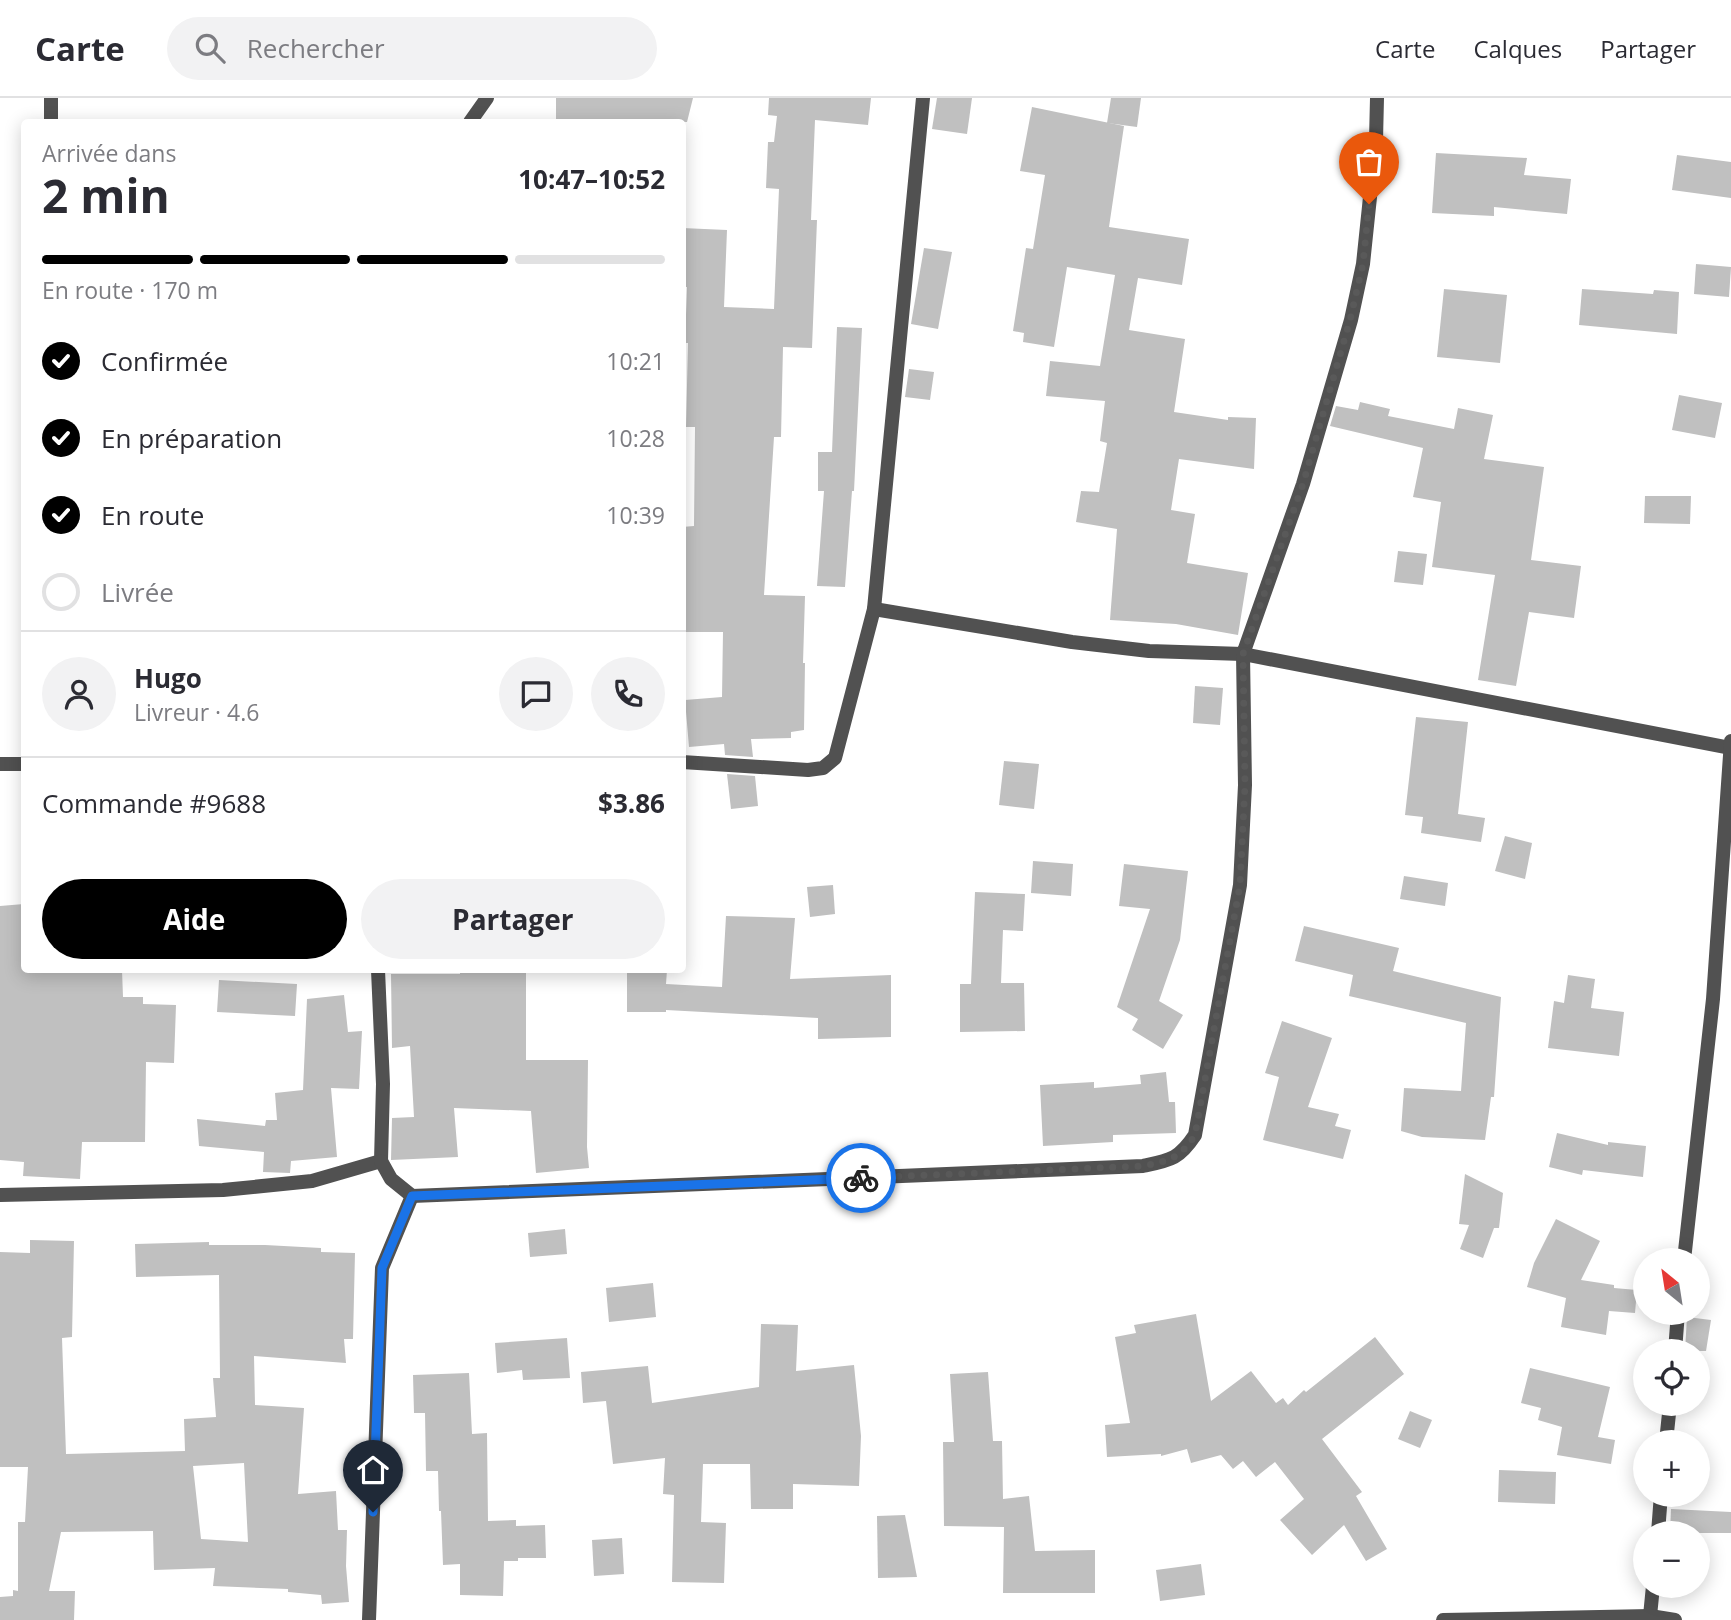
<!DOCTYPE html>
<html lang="fr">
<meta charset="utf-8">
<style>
:root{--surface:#fff;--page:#f2f2f3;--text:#2b2b33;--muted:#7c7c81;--line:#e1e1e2;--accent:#000}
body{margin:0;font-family:"Open Sans",sans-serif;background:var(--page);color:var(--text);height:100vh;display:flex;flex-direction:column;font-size:26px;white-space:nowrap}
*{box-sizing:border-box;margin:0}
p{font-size:23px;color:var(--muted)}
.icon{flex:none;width:38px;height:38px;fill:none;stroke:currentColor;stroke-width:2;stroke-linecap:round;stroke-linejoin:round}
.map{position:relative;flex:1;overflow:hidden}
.panel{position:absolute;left:21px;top:21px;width:665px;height:854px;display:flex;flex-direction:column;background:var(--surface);border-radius:7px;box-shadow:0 4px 18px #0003}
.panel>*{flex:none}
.needle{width:46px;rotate:330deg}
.buttons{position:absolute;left:1633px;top:1150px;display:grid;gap:14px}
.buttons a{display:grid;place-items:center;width:77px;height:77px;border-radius:50%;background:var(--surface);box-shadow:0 4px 18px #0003;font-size:35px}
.pin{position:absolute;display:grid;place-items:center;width:60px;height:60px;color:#fff;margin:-72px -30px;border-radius:50% 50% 50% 0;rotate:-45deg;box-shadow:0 0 7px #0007}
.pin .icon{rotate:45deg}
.courier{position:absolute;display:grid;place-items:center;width:70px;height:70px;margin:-35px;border:5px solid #1a73e8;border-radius:50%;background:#fff;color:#222;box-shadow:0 2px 9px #0007}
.head em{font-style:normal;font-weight:700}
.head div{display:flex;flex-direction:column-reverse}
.head{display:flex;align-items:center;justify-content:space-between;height:119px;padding:0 21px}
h1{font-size:46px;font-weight:700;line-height:52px}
.bar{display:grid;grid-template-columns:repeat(4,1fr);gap:10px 7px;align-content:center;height:84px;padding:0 21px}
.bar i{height:9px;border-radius:5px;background:var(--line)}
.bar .selected{background:var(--accent)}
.bar p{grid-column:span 4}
.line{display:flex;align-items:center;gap:18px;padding:0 21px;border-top:2px solid var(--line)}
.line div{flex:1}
.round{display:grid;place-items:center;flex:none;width:74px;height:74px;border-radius:37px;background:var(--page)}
ol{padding:0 21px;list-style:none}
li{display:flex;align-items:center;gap:21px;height:77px}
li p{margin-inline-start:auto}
li .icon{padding:7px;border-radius:50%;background:var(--accent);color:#fff;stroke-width:4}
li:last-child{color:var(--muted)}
li i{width:38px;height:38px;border:4px solid var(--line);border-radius:50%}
.button{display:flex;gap:14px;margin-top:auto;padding:14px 21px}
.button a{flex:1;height:80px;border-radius:42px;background:var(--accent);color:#fff;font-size:28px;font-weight:700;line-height:80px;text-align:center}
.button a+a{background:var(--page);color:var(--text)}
header{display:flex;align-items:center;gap:42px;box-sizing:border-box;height:98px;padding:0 35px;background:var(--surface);border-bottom:2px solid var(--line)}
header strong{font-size:33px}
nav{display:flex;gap:38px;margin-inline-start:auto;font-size:24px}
.search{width:490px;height:63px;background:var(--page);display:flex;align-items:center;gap:18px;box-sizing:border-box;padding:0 24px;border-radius:38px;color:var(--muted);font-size:26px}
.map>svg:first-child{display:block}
.building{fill:#c0c0c0;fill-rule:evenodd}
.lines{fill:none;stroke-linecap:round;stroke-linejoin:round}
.minor{stroke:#515151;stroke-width:14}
.done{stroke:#595959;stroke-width:7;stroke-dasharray:0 12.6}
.route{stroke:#1a73e8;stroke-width:9}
</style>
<header>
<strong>Carte</strong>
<div class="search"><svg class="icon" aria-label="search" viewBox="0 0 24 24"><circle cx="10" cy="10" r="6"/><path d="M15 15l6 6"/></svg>Rechercher</div>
<nav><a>Carte</a><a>Calques</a><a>Partager</a></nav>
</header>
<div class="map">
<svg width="1731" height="1522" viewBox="0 0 1731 1522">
<rect width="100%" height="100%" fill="#fff"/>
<!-- building -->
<g class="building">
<path d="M 556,0 L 693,0 L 687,24 L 556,21 Z"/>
<path d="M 769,0 L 871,0 L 868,27 L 815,22 L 811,122 L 817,122 L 812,250 L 783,249 L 781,339 L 774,339 L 764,497 L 805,498 L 803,565 L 805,565 L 804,632 L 791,634 L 791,640 L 751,641 L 753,659 L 725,657 L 724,646 L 689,649 L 685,602 L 722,599 L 723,534 L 682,534 L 682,429 L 694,428 L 695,329 L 686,329 L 688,245 L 685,245 L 687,189 L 682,189 L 682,130 L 727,132 L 724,209 L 774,211 L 779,91 L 766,90 L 768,44 L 774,44 L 777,18 L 768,17 Z"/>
<path d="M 937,0 L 972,0 L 967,36 L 932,31 Z"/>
<path d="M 1111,0 L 1141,0 L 1137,29 L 1107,25 Z"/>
<path d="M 1032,9 L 1124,28 L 1109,129 L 1189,141 L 1182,187 L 1138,180 L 1129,232 L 1185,241 L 1174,314 L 1228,322 L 1228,319 L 1256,320 L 1254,371 L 1179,361 L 1171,412 L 1195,416 L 1187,465 L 1248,475 L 1238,537 L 1176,526 L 1110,522 L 1117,431 L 1076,424 L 1081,393 L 1099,394 L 1107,345 L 1100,343 L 1105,303 L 1046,298 L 1050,263 L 1100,268 L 1115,177 L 1067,169 L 1054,249 L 1023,244 L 1024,235 L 1013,233 L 1026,150 L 1033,151 L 1045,77 L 1020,73 Z"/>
<path d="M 1436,55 L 1527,60 L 1524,77 L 1571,81 L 1567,116 L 1494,109 L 1494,118 L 1432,115 Z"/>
<path d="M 1677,57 L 1731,64 L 1731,100 L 1672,92 Z"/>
<path d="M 924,150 L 952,154 L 938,231 L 911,226 Z"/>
<path d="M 1696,166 L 1731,169 L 1729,199 L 1694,196 Z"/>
<path d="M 1444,191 L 1507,197 L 1500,265 L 1437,259 Z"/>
<path d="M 1582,191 L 1653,196 L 1654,192 L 1679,194 L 1677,236 L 1579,227 Z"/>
<path d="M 837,229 L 862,230 L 854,393 L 852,393 L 845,489 L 817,488 L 824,393 L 818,393 L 818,354 L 832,354 Z"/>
<path d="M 909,271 L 934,274 L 930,302 L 905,299 Z"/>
<path d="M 1679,297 L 1722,305 L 1715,340 L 1672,332 Z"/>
<path d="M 1360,304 L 1390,311 L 1388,318 L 1454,331 L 1458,310 L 1493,317 L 1484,361 L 1544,369 L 1531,462 L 1581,468 L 1574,520 L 1529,514 L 1516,588 L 1478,582 L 1495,477 L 1432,469 L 1441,404 L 1413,399 L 1423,350 L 1330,328 L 1336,308 L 1358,312 Z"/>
<path d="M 1645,398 L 1691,398 L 1690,426 L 1644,425 Z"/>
<path d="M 1398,453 L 1427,456 L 1423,487 L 1394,484 Z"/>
<path d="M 1195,588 L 1223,590 L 1220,627 L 1193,625 Z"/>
<path d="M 1416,619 L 1468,624 L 1458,716 L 1485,720 L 1481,744 L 1421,735 L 1423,719 L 1405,717 Z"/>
<path d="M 1004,663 L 1039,666 L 1034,711 L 999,707 Z"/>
<path d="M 727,676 L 755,678 L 758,708 L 731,711 Z"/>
<path d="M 1505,738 L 1532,745 L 1525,781 L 1495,773 Z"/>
<path d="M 1033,763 L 1073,766 L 1071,798 L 1031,795 Z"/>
<path d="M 1124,766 L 1188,773 L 1180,842 L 1159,903 L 1183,917 L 1163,951 L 1132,932 L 1138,921 L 1117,909 L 1150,811 L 1119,808 Z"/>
<path d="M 1404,778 L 1448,785 L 1445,808 L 1400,801 Z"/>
<path d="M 833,787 L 835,816 L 810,819 L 807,789 Z"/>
<path d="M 975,794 L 1025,796 L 1023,833 L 1003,832 L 1001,885 L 1024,885 L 1025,933 L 960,934 L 960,886 L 971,886 Z"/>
<path d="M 24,806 L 24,872 L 122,872 L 123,899 L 143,899 L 143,906 L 176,907 L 174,965 L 146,964 L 145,1044 L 82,1044 L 80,1081 L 23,1078 L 24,1064 L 0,1062 L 0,808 Z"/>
<path d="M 726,818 L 795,820 L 790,881 L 891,877 L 891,939 L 818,941 L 818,920 L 666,912 L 666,914 L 627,914 L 627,872 L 667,872 L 666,886 L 722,889 Z"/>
<path d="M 1304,828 L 1399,850 L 1393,873 L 1501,899 L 1494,999 L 1491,999 L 1485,1042 L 1422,1039 L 1401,1033 L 1404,990 L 1461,993 L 1466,925 L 1349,898 L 1353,877 L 1295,863 Z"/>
<path d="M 460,872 L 526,872 L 526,962 L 588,962 L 587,1049 L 589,1070 L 536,1075 L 531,1013 L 454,1010 L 458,1059 L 391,1062 L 392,1020 L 414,1019 L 410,948 L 392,950 L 391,876 L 460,876 Z"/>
<path d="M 1568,877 L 1595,881 L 1591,910 L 1624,914 L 1619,958 L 1548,950 L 1554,903 L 1564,905 Z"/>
<path d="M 219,882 L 297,886 L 295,918 L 217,914 Z"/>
<path d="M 344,897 L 348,934 L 362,933 L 359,991 L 331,990 L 337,1059 L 291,1063 L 290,1075 L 263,1074 L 264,1054 L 199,1048 L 197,1021 L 265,1028 L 266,1022 L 277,1022 L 275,995 L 303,992 L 307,901 Z"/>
<path d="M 1282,923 L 1332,940 L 1308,1009 L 1339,1016 L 1335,1028 L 1351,1032 L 1343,1061 L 1263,1042 L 1279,979 L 1265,975 Z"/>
<path d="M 1166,974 L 1169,1004 L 1175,1004 L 1176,1035 L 1113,1037 L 1113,1044 L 1043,1048 L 1040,987 L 1094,984 L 1094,990 L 1141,986 L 1140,977 Z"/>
<path d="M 1557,1035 L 1608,1047 L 1608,1044 L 1646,1048 L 1643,1079 L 1583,1072 L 1582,1077 L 1549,1069 Z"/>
<path d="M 1465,1076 L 1503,1095 L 1499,1130 L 1494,1130 L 1483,1160 L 1460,1151 L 1469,1127 L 1459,1126 Z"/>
<path d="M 1556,1121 L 1600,1143 L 1581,1182 L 1614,1187 L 1614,1190 L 1637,1192 L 1635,1215 L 1609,1213 L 1606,1237 L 1561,1229 L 1566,1200 L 1527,1189 L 1534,1165 Z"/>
<path d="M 565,1131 L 567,1156 L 530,1159 L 528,1135 Z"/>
<path d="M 30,1142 L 74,1143 L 72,1239 L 62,1240 L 66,1356 L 185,1353 L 184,1321 L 216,1319 L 213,1280 L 220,1280 L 219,1177 L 136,1179 L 135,1146 L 209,1144 L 209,1147 L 265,1147 L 321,1150 L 321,1154 L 355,1155 L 353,1241 L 344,1241 L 346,1265 L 254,1258 L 255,1307 L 304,1310 L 298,1396 L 336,1393 L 338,1432 L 347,1432 L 346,1468 L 349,1504 L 322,1506 L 321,1497 L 288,1494 L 288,1491 L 213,1488 L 215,1470 L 154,1472 L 153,1433 L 61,1434 L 49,1493 L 75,1493 L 74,1522 L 0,1522 L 0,1499 L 13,1498 L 13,1492 L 18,1493 L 18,1424 L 25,1424 L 28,1369 L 0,1369 L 0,1154 L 30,1155 ZM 244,1365 L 248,1444 L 201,1441 L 193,1368 Z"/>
<path d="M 653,1185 L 656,1219 L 609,1224 L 606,1190 Z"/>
<path d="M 1196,1216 L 1211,1303 L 1251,1273 L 1276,1305 L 1283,1300 L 1288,1307 L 1304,1292 L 1306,1294 L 1375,1239 L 1404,1276 L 1322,1341 L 1362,1394 L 1356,1398 L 1387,1451 L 1366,1463 L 1344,1427 L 1312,1457 L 1280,1422 L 1304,1401 L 1275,1364 L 1256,1379 L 1243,1363 L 1233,1371 L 1221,1357 L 1191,1365 L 1187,1351 L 1161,1358 L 1161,1356 L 1107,1359 L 1105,1327 L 1130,1325 L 1115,1239 L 1136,1235 L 1134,1227 Z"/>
<path d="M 1687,1219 L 1711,1222 L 1706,1253 L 1685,1253 Z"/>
<path d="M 761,1226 L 798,1227 L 796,1273 L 854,1267 L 861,1338 L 859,1388 L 793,1386 L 793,1411 L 751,1411 L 750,1366 L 703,1366 L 701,1424 L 726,1425 L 724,1485 L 672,1484 L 674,1397 L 663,1396 L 665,1360 L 613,1366 L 606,1303 L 583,1305 L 581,1274 L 648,1268 L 652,1305 L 759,1289 Z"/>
<path d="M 567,1240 L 570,1280 L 523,1282 L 522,1272 L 497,1275 L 495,1245 Z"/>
<path d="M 1530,1270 L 1610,1289 L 1598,1339 L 1615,1342 L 1611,1366 L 1557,1357 L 1562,1329 L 1538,1322 L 1541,1310 L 1521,1305 Z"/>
<path d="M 988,1274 L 993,1343 L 1002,1343 L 1003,1401 L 1029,1398 L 1035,1453 L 1095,1452 L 1095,1495 L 1003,1495 L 1004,1429 L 944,1428 L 943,1344 L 954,1344 L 950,1276 Z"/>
<path d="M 469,1275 L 472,1336 L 487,1335 L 488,1423 L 516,1422 L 516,1428 L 545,1427 L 546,1460 L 518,1460 L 518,1463 L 504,1463 L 503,1498 L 460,1497 L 460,1466 L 443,1467 L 441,1413 L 439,1413 L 438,1373 L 426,1373 L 425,1315 L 414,1315 L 413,1277 Z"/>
<path d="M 1410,1313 L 1432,1322 L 1420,1350 L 1398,1341 Z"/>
<path d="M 1499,1372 L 1556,1374 L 1555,1406 L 1498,1404 Z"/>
<path d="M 1671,1411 L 1731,1414 L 1731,1435 L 1670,1435 Z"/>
<path d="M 905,1417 L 917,1479 L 878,1480 L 877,1418 Z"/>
<path d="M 622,1440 L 624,1476 L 594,1478 L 592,1442 Z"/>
<path d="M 1201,1466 L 1205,1497 L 1160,1503 L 1156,1472 Z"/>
</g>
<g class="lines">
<!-- minor -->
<g class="minor">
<path d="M 51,24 L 51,0"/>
<path d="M 470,24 L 487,0"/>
<path d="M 874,511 L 1072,544 L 1149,553 L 1243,556 L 1303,386 L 1351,222 L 1363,166 L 1376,42 L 1377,0"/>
<path d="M 682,664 L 808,672 L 823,670 L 835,660 L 874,511 L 923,0"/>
<path d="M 0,666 L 24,666"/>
<path d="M 0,1097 L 223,1092 L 312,1083 L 381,1063 L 383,986 L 378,872"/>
<path d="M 412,1098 L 1143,1068 C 1171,1062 1179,1061 1195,1037 L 1240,787 L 1245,687 L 1243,556 L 1730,650"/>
<path d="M 1684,1162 L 1713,901 L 1731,643"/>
<path d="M 1675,1253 L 1678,1214"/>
<path d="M 1666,1344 L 1670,1306"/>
<path d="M 1658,1435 L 1661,1396"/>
<path d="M 1650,1518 L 1653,1488"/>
<path d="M 369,1522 L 382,1170 L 412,1098 L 391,1081 L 381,1063"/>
<path d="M 1443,1522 L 1650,1518 L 1675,1522"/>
</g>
</g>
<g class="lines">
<!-- done -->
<path class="done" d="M 861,1080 L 1143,1068 C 1171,1062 1179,1061 1195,1037 L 1240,787 L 1245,687 L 1243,556 L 1303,386 L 1350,222 L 1363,166 L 1369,106"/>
<!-- route -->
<path class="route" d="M 373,1414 L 382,1170 L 412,1098 L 861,1080"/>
</g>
</svg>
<div class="buttons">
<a><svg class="needle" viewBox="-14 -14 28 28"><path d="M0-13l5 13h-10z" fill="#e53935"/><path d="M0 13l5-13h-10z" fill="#7c7c81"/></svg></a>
<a><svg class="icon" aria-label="locate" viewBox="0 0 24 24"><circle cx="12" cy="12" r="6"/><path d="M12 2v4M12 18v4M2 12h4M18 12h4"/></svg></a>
<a>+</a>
<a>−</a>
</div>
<div class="pin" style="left:1369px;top:106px;background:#ea580c"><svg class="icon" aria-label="bag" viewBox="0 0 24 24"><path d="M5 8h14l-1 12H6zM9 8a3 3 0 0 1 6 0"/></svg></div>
<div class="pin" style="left:373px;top:1414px;background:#1f2937"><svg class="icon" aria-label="home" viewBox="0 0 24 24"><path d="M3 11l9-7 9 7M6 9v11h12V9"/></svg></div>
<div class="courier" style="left:861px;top:1080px"><svg class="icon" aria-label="bike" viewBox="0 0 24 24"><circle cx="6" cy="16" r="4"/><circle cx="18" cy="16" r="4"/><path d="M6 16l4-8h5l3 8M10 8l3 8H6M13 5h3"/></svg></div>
<section class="panel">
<div class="head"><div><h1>2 min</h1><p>Arrivée dans</p></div><em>10:47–10:52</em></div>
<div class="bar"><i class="selected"></i><i class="selected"></i><i class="selected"></i><i></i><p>En route · 170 m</p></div>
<ol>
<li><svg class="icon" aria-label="check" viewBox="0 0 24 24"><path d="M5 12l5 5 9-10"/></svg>Confirmée<p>10:21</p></li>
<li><svg class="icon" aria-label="check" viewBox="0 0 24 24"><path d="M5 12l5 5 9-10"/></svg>En préparation<p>10:28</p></li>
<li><svg class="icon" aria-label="check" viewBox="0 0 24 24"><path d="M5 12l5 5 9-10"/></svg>En route<p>10:39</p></li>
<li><i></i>Livrée</li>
</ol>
<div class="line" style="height:126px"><a class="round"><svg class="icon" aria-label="person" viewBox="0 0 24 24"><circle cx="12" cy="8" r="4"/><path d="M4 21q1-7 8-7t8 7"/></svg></a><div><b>Hugo</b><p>Livreur · 4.6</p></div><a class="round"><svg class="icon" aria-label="chat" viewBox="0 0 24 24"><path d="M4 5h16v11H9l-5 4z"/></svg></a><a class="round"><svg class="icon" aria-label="phone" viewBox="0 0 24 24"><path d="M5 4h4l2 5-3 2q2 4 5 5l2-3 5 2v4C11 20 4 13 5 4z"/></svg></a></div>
<div class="line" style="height:91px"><div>Commande #9688</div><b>$3.86</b></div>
<div class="button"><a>Aide</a><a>Partager</a></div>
</section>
</div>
